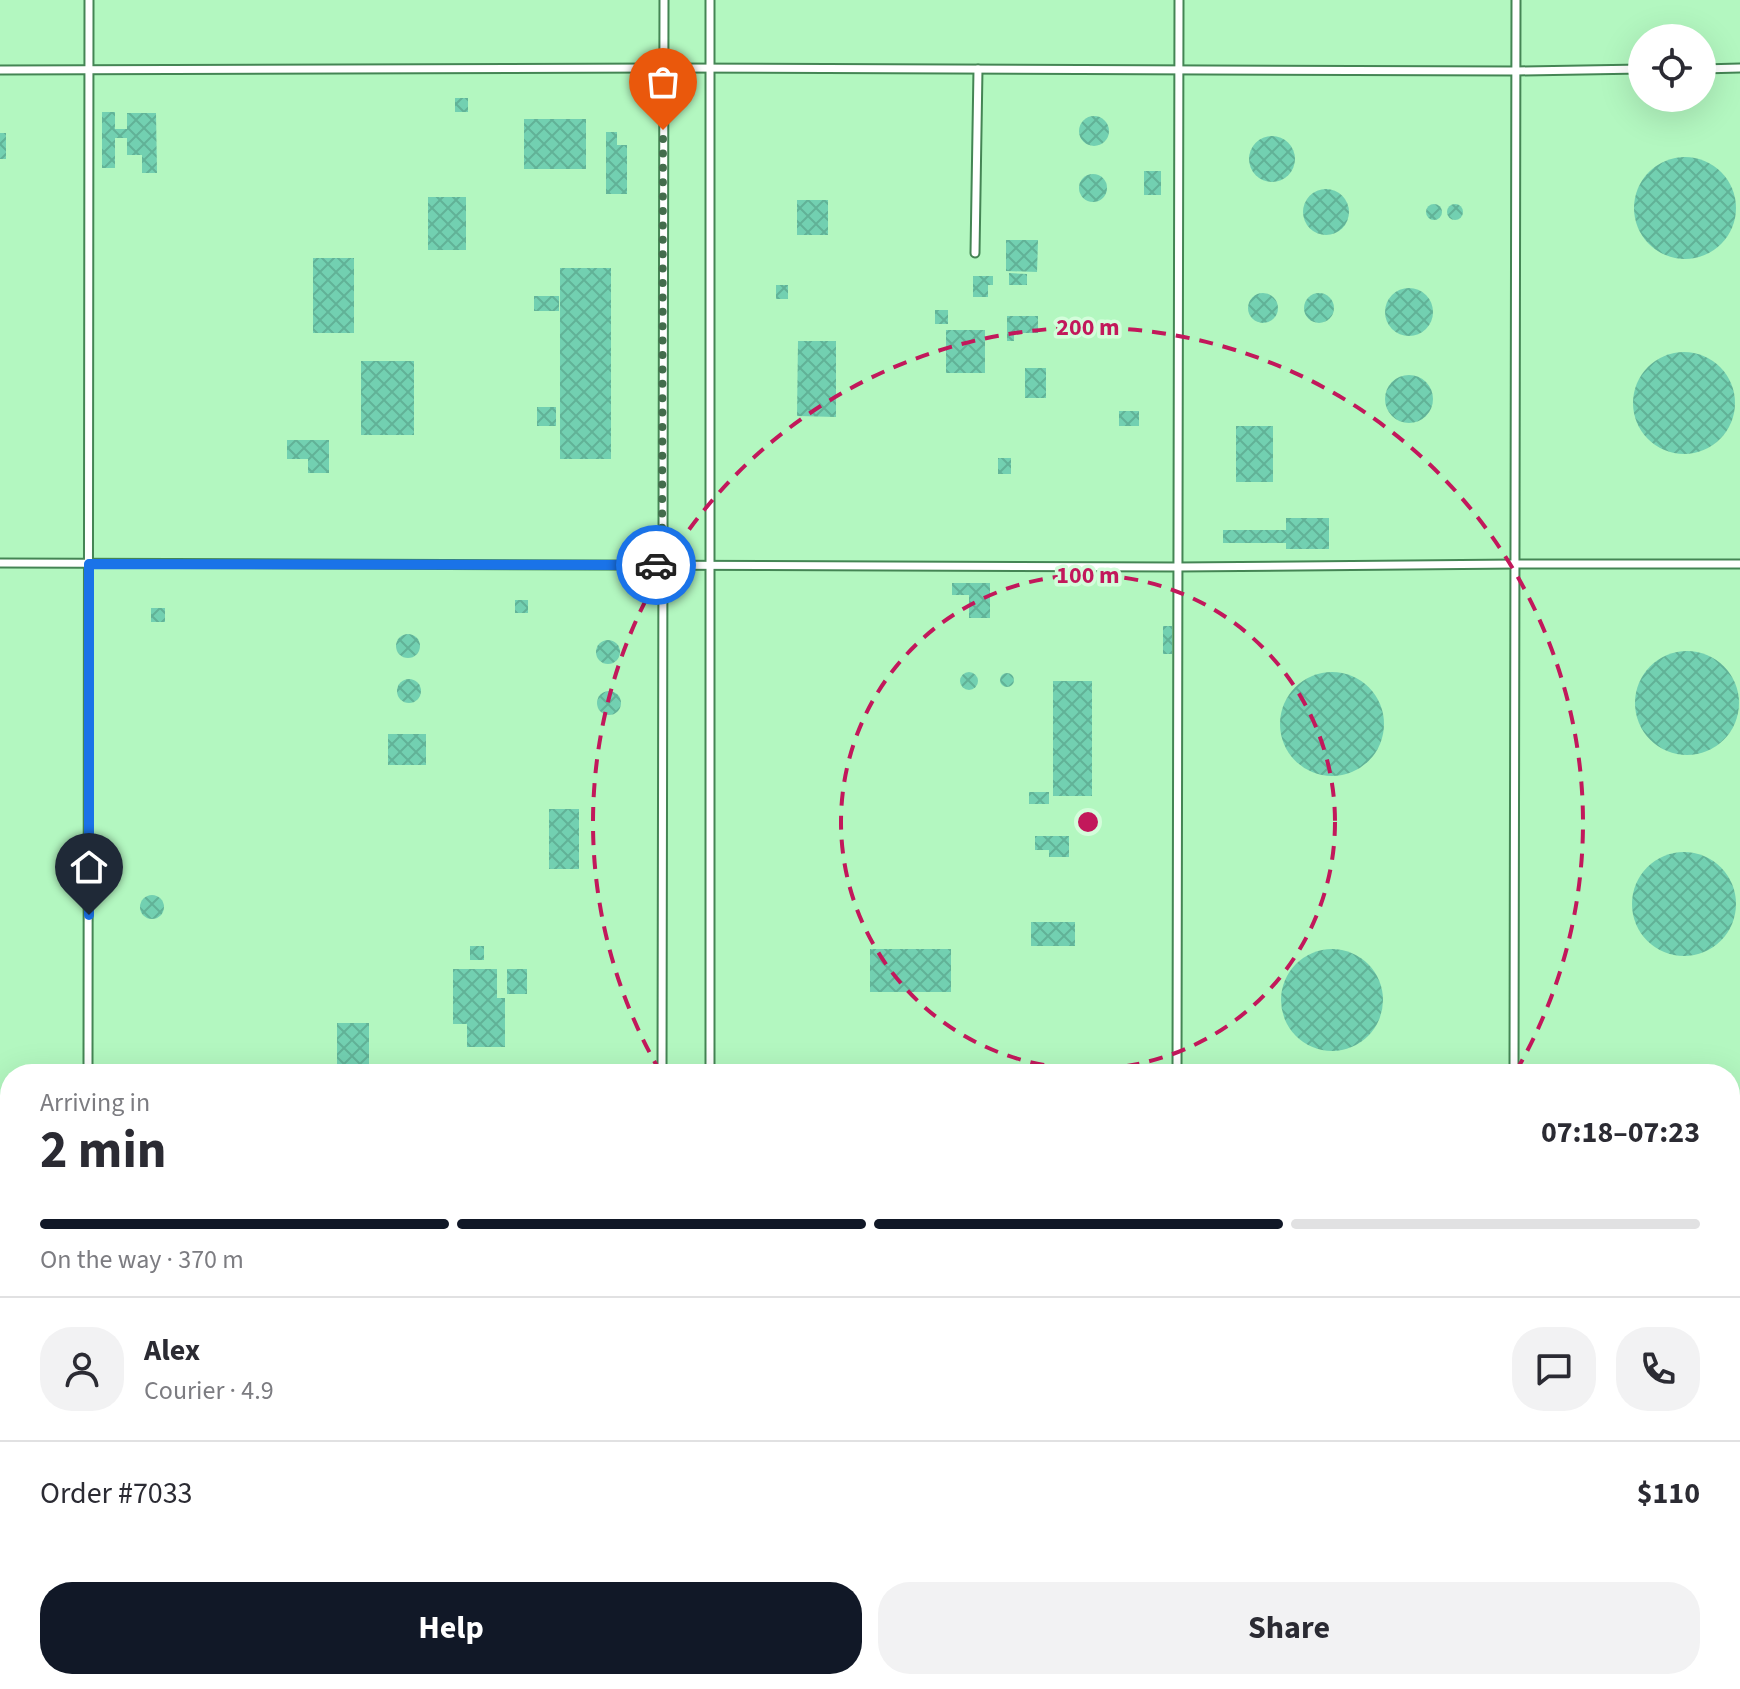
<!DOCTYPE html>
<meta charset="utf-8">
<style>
:root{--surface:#fff;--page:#f2f2f3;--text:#2b2b33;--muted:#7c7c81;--line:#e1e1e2;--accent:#111827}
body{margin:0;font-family:"Source Sans 3",sans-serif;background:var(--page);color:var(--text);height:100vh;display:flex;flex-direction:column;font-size:30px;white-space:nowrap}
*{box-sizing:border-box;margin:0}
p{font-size:26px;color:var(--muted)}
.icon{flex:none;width:44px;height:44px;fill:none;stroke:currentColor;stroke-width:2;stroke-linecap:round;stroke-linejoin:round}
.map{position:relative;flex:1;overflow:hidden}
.side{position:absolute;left:0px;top:1064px;width:1740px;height:626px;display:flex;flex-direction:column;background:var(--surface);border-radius:32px 32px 0 0;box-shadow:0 8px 32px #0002}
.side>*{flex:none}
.tools{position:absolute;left:1628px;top:24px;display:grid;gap:16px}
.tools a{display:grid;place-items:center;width:88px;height:88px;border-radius:50%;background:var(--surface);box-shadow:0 8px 32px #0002;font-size:40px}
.pin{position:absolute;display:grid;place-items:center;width:68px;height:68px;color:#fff;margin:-82px -34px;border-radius:50% 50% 50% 0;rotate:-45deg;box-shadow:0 0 8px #0007}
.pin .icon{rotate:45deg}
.courier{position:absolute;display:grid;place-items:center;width:80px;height:80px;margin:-40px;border:6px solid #1a73e8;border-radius:50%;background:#fff;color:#222;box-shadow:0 2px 10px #0007}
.headline em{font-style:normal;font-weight:700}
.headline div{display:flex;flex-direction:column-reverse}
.headline{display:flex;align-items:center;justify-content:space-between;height:136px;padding:0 40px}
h1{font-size:52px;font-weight:700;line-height:60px}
.bar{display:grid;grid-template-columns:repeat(4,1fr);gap:12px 8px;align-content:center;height:96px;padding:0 40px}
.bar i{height:10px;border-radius:6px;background:var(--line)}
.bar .current{background:var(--accent)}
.bar p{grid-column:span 4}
.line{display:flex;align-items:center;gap:20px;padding:0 40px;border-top:2px solid var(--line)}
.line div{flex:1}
.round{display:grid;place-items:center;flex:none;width:84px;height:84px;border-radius:32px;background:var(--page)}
.primary-button{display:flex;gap:16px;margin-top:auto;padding:16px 40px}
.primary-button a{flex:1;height:92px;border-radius:32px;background:var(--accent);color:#fff;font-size:32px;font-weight:700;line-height:92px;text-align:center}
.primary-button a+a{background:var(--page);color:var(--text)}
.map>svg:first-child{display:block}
.building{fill:url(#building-cross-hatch)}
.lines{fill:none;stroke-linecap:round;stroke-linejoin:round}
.lane-casing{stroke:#448554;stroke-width:11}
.lane{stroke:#fff;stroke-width:7}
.done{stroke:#436c4c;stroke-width:8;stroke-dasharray:0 14.4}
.route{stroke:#1a73e8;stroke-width:10}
.ring{fill:none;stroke:#c2185b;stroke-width:4;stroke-dasharray:14 10}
.centre{fill:#c2185b;stroke:#d4fddb;stroke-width:4}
.ring-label{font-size:24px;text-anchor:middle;font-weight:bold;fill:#c2185b;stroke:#d4fddb;stroke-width:7;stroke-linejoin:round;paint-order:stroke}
</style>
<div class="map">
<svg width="1740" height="1689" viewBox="0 0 1740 1689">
<defs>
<pattern id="building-cross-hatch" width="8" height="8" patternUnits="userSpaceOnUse" patternTransform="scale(2)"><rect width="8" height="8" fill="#72d0b1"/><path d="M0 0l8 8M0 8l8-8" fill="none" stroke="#61b297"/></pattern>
</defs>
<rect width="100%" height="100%" fill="#b3f7c0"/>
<!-- building -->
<g class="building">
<rect x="455" y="98" width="13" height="14"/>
<path d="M 102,112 L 115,112 L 115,129 L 127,129 L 127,113 L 156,113 L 157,173 L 142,173 L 142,155 L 127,155 L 127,138 L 115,138 L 115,168 L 102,168 Z"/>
<circle cx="1094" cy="131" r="15"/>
<rect x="524" y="119" width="62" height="50"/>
<path d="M 606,132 L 617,132 L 617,145 L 627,145 L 627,194 L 606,194 Z"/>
<rect x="0" y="133" width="6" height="26"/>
<circle cx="1272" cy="159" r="23"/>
<circle cx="1685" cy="208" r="51"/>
<rect x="1144" y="171" width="17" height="24"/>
<circle cx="1093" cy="188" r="14"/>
<circle cx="1326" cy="212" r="23"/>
<rect x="428" y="197" width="38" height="53"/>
<rect x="797" y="200" width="31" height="35"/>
<circle cx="1434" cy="212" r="8"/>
<circle cx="1455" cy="212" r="8"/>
<path d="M 1006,240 L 1038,240 L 1037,272 L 1006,271 Z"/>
<rect x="313" y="258" width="41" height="75"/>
<rect x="560" y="268" width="51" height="191"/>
<path d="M 1009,273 L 1027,274 L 1027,285 L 1009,285 Z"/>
<path d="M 973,276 L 993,276 L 993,285 L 988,285 L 988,297 L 973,297 Z"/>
<rect x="776" y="285" width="12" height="14"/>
<circle cx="1409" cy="312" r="24"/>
<circle cx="1263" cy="308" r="15"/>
<circle cx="1319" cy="308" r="15"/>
<rect x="534" y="296" width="25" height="15"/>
<rect x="935" y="310" width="13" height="14"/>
<path d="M 1007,316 L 1038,316 L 1038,333 L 1014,333 L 1014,341 L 1007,341 Z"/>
<rect x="946" y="330" width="39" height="43"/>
<path d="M 798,341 L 836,341 L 836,417 L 797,416 Z"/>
<circle cx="1684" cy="403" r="51"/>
<rect x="361" y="361" width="53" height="74"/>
<rect x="1025" y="368" width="21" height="30"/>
<circle cx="1409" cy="399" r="24"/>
<rect x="537" y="407" width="19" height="19"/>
<rect x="1119" y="411" width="20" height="15"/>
<rect x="1236" y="426" width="37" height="56"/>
<path d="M 287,440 L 329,440 L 329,473 L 308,473 L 308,459 L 287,459 Z"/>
<rect x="998" y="458" width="13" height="16"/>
<path d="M 1286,518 L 1329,518 L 1329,549 L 1286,549 L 1286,543 L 1223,543 L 1223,530 L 1286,530 Z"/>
<path d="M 952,583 L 990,583 L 990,618 L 969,618 L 969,595 L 952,595 Z"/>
<rect x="515" y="600" width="13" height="13"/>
<rect x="151" y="608" width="14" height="14"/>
<rect x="1163" y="626" width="9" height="28"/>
<circle cx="408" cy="646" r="12"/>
<circle cx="608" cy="652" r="12"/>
<circle cx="1687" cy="703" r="52"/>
<circle cx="969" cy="681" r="9"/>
<circle cx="1332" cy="724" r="52"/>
<circle cx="1007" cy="680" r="7"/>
<circle cx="409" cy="691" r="12"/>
<rect x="1053" y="681" width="39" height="115"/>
<circle cx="609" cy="703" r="12"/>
<rect x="388" y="734" width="38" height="31"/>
<rect x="1029" y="792" width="20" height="12"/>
<rect x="549" y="809" width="30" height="60"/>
<path d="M 1035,836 L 1069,836 L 1069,857 L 1049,857 L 1049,850 L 1035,850 Z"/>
<circle cx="1684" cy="904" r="52"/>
<circle cx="152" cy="907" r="12"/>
<rect x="1031" y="922" width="44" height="24"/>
<rect x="470" y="946" width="14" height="14"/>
<circle cx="1332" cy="1000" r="51"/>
<rect x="870" y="949" width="81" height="43"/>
<path d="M 453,969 L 497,969 L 497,998 L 505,998 L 505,1047 L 467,1047 L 467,1024 L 453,1024 Z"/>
<rect x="507" y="969" width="20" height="25"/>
<rect x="337" y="1023" width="32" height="51"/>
<path d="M 1740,1237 L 1740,1334 L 1730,1329 L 1730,1242 Z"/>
<rect x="1730" y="1464" width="10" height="34"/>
<rect x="124" y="1680" width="43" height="9"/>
</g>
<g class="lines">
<defs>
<g id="lane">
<path d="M 710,0 L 710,1074"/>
<path d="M 1702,69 L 1740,68"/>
<path d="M 0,70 L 664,68 L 1517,71 L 1642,69"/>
<path d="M 975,253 L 978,69"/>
<path d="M 0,563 L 1178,567 L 1516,564 L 1740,564"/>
<path d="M 88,1074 L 89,0"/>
<path d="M 662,1074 L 664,0"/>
<path d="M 1177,1074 L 1179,0"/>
<path d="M 1514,1074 L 1516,0"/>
<path d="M 1730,1421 L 1740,1421"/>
<path d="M 0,1559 L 10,1558"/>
<path d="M 1730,1564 L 1740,1565"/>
<path d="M 0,1633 L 10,1633"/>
<path d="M 1730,1636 L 1740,1636"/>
<path d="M 711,1680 L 711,1689"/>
<path d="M 88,1689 L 88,1680"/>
<path d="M 662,1689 L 662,1680"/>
<path d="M 836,1689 L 836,1680"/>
<path d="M 1176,1689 L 1176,1680"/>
<path d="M 1513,1689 L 1513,1680"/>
</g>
</defs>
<!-- lane casing -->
<use href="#lane" class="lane-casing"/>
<!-- lane -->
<use href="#lane" class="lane"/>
</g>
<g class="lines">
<!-- done -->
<path class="done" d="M 656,565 L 662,565 L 663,130"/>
<!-- route -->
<path class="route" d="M 89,915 L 89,564 L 656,565"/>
</g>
<!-- distance rings -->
<g class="ring">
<circle cx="1088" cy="822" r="247"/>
<path d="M661 1073A495 495 0 1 1 1515 1073"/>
</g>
<circle cx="1088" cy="822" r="12" class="centre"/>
<g class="ring-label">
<text x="1088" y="335">200 m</text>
<text x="1088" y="583">100 m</text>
</g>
</svg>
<div class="tools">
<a><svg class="icon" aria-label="locate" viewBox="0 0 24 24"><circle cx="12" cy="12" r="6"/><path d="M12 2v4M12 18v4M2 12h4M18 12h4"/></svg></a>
</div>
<div class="pin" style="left:663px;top:130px;background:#ea580c"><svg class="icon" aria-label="bag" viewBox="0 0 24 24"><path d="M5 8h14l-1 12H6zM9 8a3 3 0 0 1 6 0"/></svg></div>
<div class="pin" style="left:89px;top:915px;background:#1f2937"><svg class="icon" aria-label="home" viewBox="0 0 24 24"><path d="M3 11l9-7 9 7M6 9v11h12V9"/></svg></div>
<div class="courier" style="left:656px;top:565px"><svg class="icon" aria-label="car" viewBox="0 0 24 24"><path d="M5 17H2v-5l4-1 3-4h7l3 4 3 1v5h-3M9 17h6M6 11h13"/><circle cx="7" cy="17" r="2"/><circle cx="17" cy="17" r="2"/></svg></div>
<section class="side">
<div class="headline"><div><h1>2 min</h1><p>Arriving in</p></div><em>07:18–07:23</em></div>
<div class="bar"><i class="current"></i><i class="current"></i><i class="current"></i><i></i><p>On the way · 370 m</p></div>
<div class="line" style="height:144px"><a class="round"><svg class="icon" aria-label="person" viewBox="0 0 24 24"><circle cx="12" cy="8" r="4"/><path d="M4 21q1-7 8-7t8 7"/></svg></a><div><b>Alex</b><p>Courier · 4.9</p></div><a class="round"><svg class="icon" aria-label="chat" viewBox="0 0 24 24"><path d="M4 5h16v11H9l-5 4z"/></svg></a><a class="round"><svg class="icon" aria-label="phone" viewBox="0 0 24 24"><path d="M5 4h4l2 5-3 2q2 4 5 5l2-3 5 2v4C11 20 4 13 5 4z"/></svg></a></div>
<div class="line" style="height:104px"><div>Order #7033</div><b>$110</b></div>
<div class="primary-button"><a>Help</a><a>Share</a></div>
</section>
</div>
